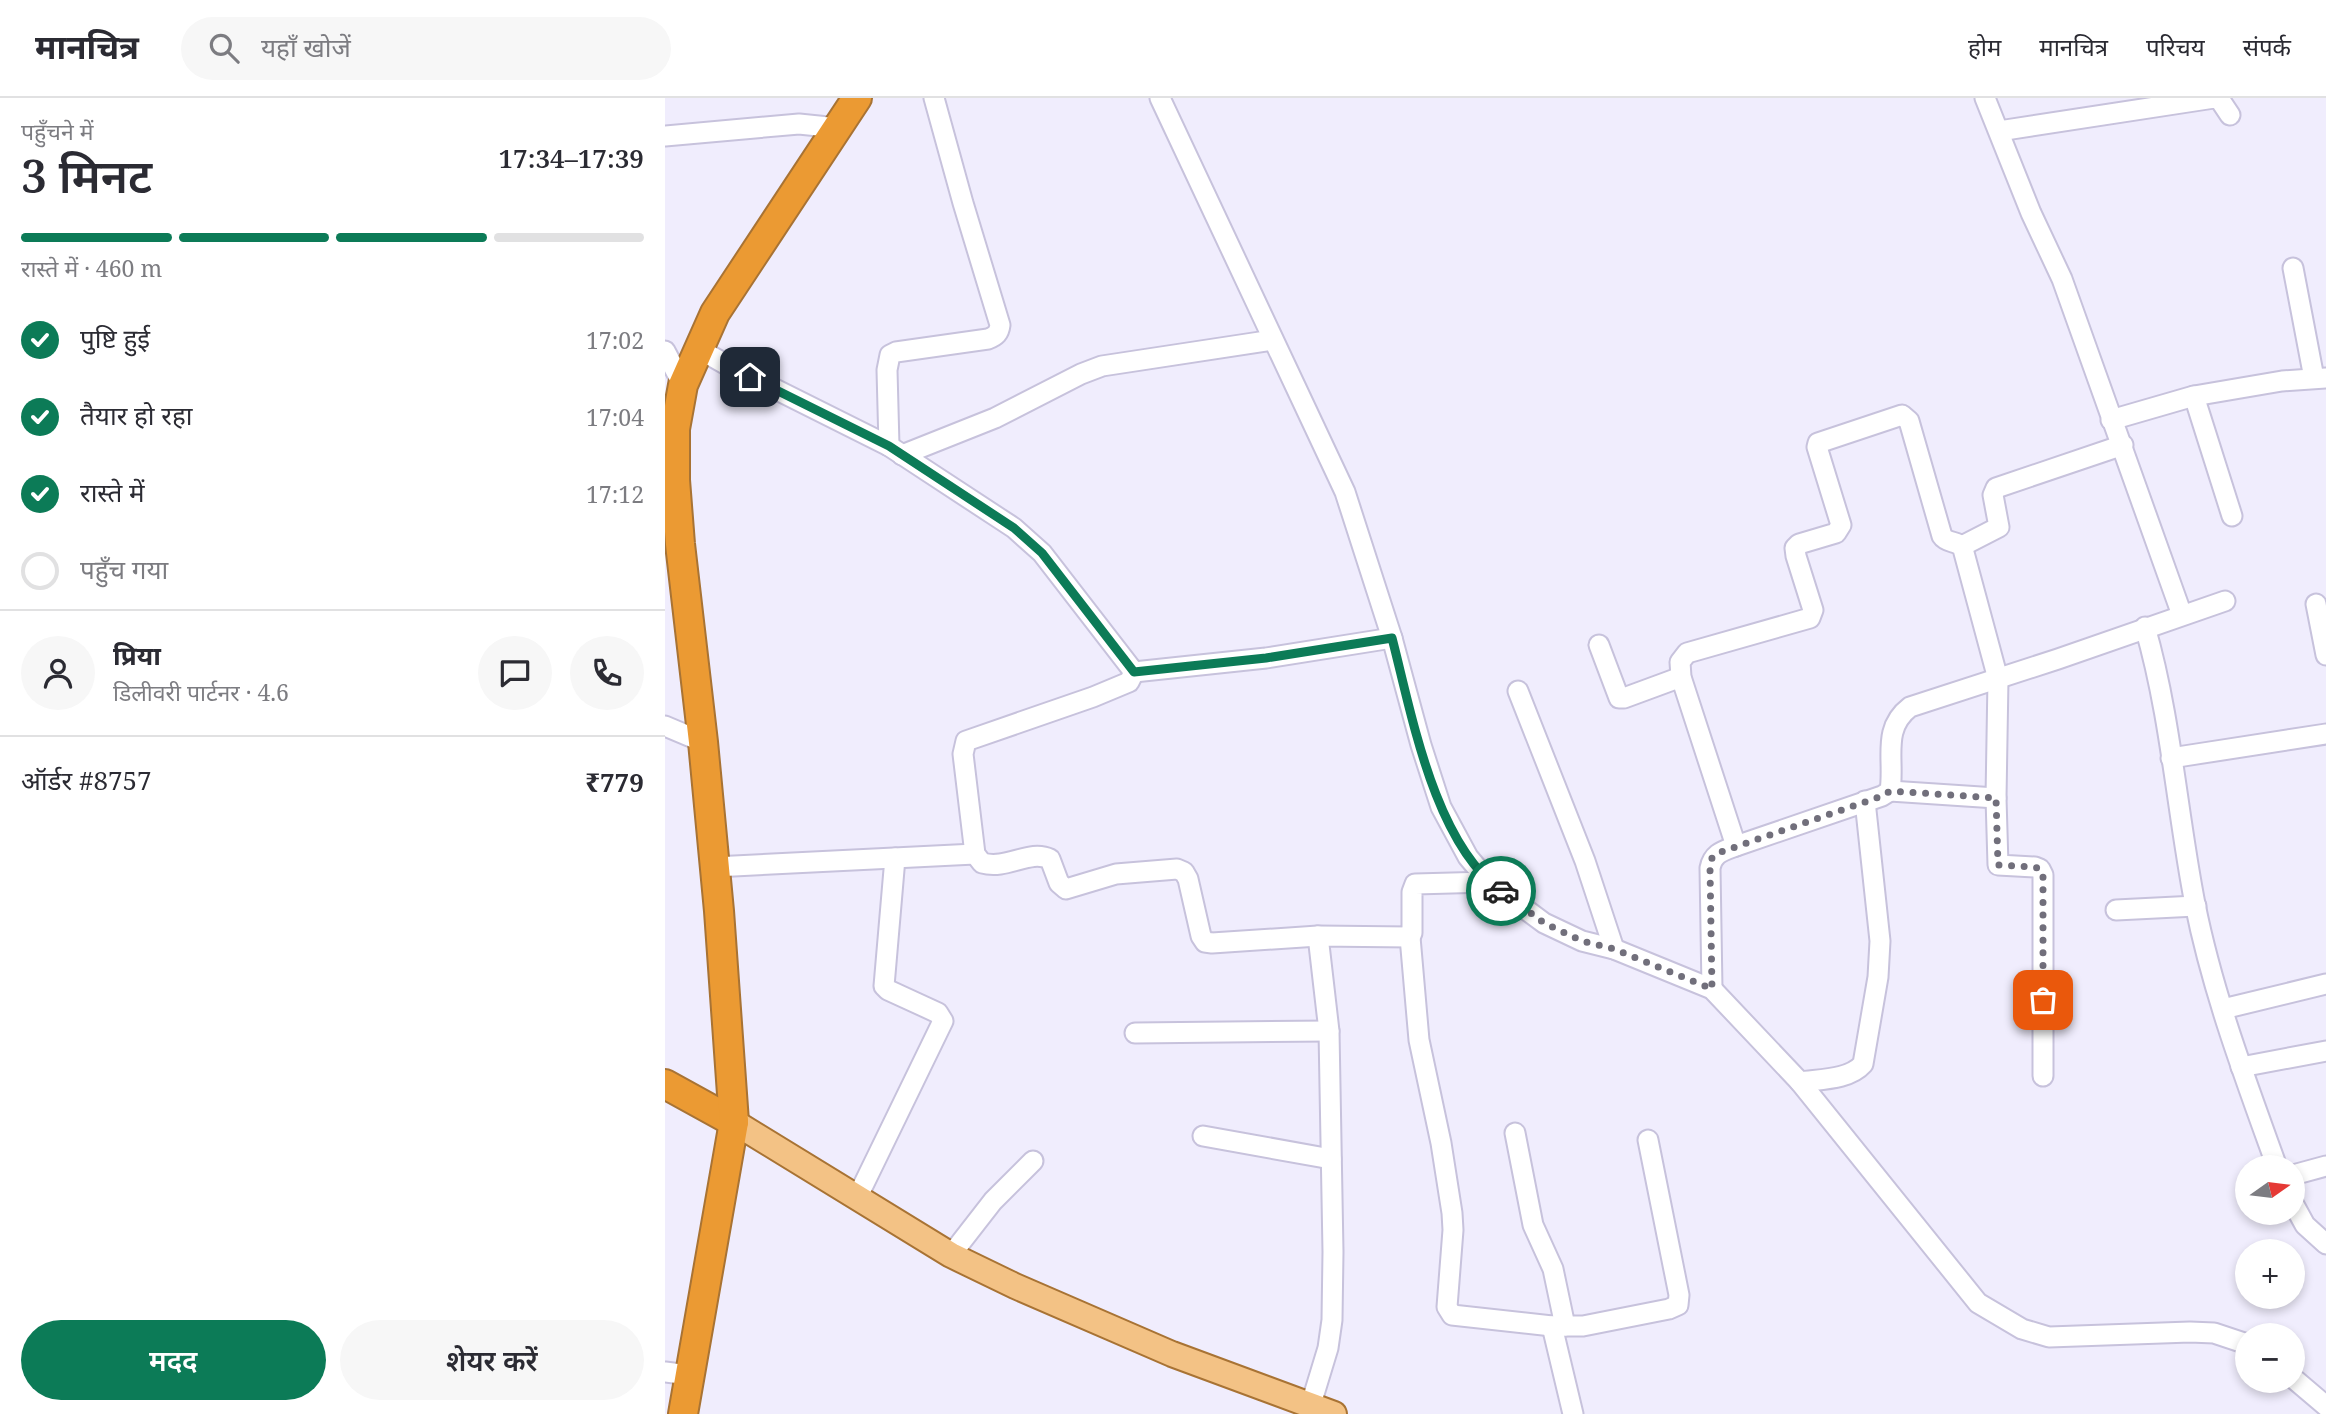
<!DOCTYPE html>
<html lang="hi">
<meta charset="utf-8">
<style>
:root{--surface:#fff;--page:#f7f7f7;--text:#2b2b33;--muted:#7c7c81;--line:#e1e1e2;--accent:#0c7b57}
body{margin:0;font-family:"Noto Serif","Noto Sans Devanagari",serif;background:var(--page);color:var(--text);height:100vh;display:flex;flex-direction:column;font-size:26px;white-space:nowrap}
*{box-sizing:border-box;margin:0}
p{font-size:23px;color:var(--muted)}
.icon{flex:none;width:38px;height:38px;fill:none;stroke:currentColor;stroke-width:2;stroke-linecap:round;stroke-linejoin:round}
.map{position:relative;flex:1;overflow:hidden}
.details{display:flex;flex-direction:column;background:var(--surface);width:665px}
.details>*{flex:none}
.needle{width:46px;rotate:76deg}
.fabs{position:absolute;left:1570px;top:1057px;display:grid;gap:14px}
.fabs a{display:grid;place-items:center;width:70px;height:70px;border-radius:50%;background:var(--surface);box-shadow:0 4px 10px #0003;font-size:35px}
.pin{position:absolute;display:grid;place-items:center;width:60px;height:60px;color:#fff;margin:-30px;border-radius:14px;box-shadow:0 4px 10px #0006}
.courier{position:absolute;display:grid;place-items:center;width:70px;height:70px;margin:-35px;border:5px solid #0c7b57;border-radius:50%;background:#fff;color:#222;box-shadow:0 2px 9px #0007}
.summary em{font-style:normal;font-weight:600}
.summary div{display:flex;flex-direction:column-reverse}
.summary{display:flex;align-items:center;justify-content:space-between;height:119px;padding:0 21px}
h1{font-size:46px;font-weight:600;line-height:52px}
.bar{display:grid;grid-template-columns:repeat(4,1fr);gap:10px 7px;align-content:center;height:84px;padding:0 21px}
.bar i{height:9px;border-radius:5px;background:var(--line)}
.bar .current{background:var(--accent)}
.bar p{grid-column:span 4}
.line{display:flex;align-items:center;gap:18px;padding:0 21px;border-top:2px solid var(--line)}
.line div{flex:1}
.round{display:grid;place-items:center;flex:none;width:74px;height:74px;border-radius:37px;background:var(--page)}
ol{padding:0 21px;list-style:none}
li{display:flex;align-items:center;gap:21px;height:77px}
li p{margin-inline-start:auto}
li .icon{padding:7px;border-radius:50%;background:var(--accent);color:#fff;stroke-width:4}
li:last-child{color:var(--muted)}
li i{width:38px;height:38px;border:4px solid var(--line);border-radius:50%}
.action{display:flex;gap:14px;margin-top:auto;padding:14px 21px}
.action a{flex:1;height:80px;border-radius:42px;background:var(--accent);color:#fff;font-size:28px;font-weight:600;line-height:80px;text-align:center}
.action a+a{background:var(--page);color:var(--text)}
header{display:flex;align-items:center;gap:42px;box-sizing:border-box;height:98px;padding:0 35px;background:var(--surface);border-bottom:2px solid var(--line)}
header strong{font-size:33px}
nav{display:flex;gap:38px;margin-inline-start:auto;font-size:24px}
.search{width:490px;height:63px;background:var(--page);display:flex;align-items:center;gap:18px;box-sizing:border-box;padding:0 24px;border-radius:38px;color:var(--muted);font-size:26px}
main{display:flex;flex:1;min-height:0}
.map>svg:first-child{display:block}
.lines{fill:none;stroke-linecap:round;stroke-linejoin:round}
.minor-casing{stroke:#c7c2dc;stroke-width:23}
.major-casing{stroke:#a87334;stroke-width:28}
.highway-casing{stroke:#a87334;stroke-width:32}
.minor{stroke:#fff;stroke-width:19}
.major{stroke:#f3c285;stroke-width:24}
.highway{stroke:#eb9a33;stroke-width:28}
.done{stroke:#716f7b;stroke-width:7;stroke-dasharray:0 12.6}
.route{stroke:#0c7b57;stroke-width:9}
</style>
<header>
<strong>मानचित्र</strong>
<div class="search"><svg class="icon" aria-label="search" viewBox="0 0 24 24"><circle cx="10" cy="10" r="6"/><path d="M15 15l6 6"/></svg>यहाँ खोजें</div>
<nav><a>होम</a><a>मानचित्र</a><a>परिचय</a><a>संपर्क</a></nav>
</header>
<main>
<section class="details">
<div class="summary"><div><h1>3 मिनट</h1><p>पहुँचने में</p></div><em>17:34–17:39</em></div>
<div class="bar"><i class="current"></i><i class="current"></i><i class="current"></i><i></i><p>रास्ते में · 460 m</p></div>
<ol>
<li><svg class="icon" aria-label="check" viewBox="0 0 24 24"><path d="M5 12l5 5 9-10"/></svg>पुष्टि हुई<p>17:02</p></li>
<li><svg class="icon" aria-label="check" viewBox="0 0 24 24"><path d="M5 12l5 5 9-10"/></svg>तैयार हो रहा<p>17:04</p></li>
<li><svg class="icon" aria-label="check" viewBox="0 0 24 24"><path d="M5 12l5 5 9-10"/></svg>रास्ते में<p>17:12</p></li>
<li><i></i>पहुँच गया</li>
</ol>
<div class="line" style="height:126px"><a class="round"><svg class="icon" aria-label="person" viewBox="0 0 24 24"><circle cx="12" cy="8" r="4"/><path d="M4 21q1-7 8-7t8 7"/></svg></a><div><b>प्रिया</b><p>डिलीवरी पार्टनर · 4.6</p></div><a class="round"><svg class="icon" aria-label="chat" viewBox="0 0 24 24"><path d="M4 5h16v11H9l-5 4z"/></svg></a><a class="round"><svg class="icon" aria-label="phone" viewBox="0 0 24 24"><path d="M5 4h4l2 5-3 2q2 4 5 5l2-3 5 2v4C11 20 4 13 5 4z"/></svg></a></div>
<div class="line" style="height:91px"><div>ऑर्डर #8757</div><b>₹779</b></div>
<div class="action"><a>मदद</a><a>शेयर करें</a></div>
</section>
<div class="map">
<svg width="1661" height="1316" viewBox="0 0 1661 1316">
<rect width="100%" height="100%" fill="#f0edfd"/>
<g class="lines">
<defs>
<g id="minor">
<path d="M 495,0 L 680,394 L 727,540 L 756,647 L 776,709 L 803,759 L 824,784 L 879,825 L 917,843 L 949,851 L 1047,891 L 1135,984 L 1313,1205 L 1357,1231 L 1384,1239 L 1525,1234 L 1549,1235 L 1582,1246"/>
<path d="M 1320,0 L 1366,115 L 1397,181 L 1517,517"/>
<path d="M 1334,33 L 1549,0 L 1555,2 L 1565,17"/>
<path d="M 0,38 L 134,26 L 173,30"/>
<path d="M 1628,170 L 1649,280"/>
<path d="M 32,250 L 62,267 L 224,348 L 349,430 L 377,455 L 469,574 L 464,584 L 428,599 L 301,643 L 298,656 L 310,756 L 317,765 C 343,772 364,751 385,761 L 394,785 L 401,791 L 451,776 L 512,771 L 519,774 L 523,781 L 536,838 L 540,844 L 547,845 L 653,838 L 745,839 L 747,835 L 747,794 L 750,786 L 824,784"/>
<path d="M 0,253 L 18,287"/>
<path d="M 1529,298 L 1567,418"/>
<path d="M 1446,322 L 1529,298 L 1617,283 L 1661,280"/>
<path d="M 224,348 L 222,272 L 225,257 L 231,254 L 323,241 C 331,238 334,235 335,227 L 298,105 L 269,0"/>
<path d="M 237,357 L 330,320 L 416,276 L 437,268 L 608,242"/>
<path d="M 1297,448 L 1334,429 L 1328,397 L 1331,390 L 1458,347"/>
<path d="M 1651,506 L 1661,557"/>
<path d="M 1480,529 C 1506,619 1512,714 1530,806 C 1548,896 1581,983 1612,1069"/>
<path d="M 934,547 L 954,600 L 959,600 L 1016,579"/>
<path d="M 469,574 L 601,560 L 727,540"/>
<path d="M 853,593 L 920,763 L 949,851"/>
<path d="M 0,628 L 38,644"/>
<path d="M 1506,660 L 1661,636"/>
<path d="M 1225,693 L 1331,700"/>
<path d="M 1071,748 L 1016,579 L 1015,564 L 1022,555 L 1145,520 L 1148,512 L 1131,458 L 1130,450 L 1134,446 L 1171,435 L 1176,427 L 1152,349 L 1153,345 L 1237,317 L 1244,323 L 1277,438 C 1282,446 1294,442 1298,451 L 1333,581 L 1331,700 L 1333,767 L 1370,769 L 1375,771 L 1378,777 L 1378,978"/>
<path d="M 49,769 L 310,756"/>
<path d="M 1451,812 L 1531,808"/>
<path d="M 745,839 L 754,942 L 776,1045 L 787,1115 L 788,1132 L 782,1209 L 787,1217 L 887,1228 L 918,1228 L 1004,1211 L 1013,1207 L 1014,1197 L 983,1042"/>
<path d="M 1047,891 L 1045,770 C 1048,755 1058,753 1071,748 L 1217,698 L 1225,693 C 1230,662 1216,631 1245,609 L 1393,561 L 1560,503"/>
<path d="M 1558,911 L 1661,886"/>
<path d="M 470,935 L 664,933"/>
<path d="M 1576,969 L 1661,953"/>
<path d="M 1135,984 C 1155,981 1184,982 1198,966 L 1213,879 L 1215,843 L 1200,703"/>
<path d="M 850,1035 L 868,1127 L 888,1171 L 900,1228"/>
<path d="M 538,1038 L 666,1061"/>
<path d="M 1628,1077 L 1661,1068"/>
<path d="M 192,1100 L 278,923 L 273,915 L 223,892 L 219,888 L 230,760"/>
<path d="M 1628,1105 L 1640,1127 L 1661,1146"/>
<path d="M 286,1157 L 328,1103 L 368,1063"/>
<path d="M 887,1228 L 908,1316"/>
<path d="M 0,1274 L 24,1277"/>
<path d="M 1628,1280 L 1661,1308"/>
<path d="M 646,1306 L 663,1250 L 667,1222 L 668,1154 L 664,933 L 653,838"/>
</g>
<path id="major" d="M 69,1024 L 286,1157 L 350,1188 L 507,1256 L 669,1316"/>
<g id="highway">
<path d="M 0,986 L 69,1024"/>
<path d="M 18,1316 L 69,1024 L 54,813 L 38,644 L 15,446 L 10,382 L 10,331 L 18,287 L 50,215 L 192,0"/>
</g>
</defs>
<!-- minor casing -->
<use href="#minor" class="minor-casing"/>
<!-- major casing -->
<use href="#major" class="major-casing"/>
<!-- highway casing -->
<use href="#highway" class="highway-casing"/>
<!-- minor -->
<use href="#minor" class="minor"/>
<!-- major -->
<use href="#major" class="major"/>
<!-- highway -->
<use href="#highway" class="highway"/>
</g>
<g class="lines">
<!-- done -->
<path class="done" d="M 836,793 L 879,825 L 917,843 L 949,851 L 1047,891 L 1045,770 L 1047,760 L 1053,755 L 1217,698 L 1225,693 L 1331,700 L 1333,767 L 1370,769 L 1375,771 L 1378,777 L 1378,902"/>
<!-- route -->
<path class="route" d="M 85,279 L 224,348 L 349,430 L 377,455 L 469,574 L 601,560 L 727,540 C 747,617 769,744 836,793"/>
</g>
</svg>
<div class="fabs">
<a><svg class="needle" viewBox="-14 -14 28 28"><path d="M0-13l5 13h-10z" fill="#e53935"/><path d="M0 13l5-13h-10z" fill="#7c7c81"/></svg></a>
<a>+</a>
<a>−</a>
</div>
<div class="pin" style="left:1378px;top:902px;background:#ea580c"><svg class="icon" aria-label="bag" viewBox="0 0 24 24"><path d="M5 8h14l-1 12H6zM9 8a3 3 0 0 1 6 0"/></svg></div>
<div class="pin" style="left:85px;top:279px;background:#1f2937"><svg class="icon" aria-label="home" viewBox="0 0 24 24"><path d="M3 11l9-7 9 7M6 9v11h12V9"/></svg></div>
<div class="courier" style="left:836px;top:793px"><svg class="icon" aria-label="car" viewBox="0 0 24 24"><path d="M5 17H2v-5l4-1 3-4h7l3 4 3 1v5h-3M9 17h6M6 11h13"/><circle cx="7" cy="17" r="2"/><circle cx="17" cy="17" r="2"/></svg></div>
</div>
</main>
